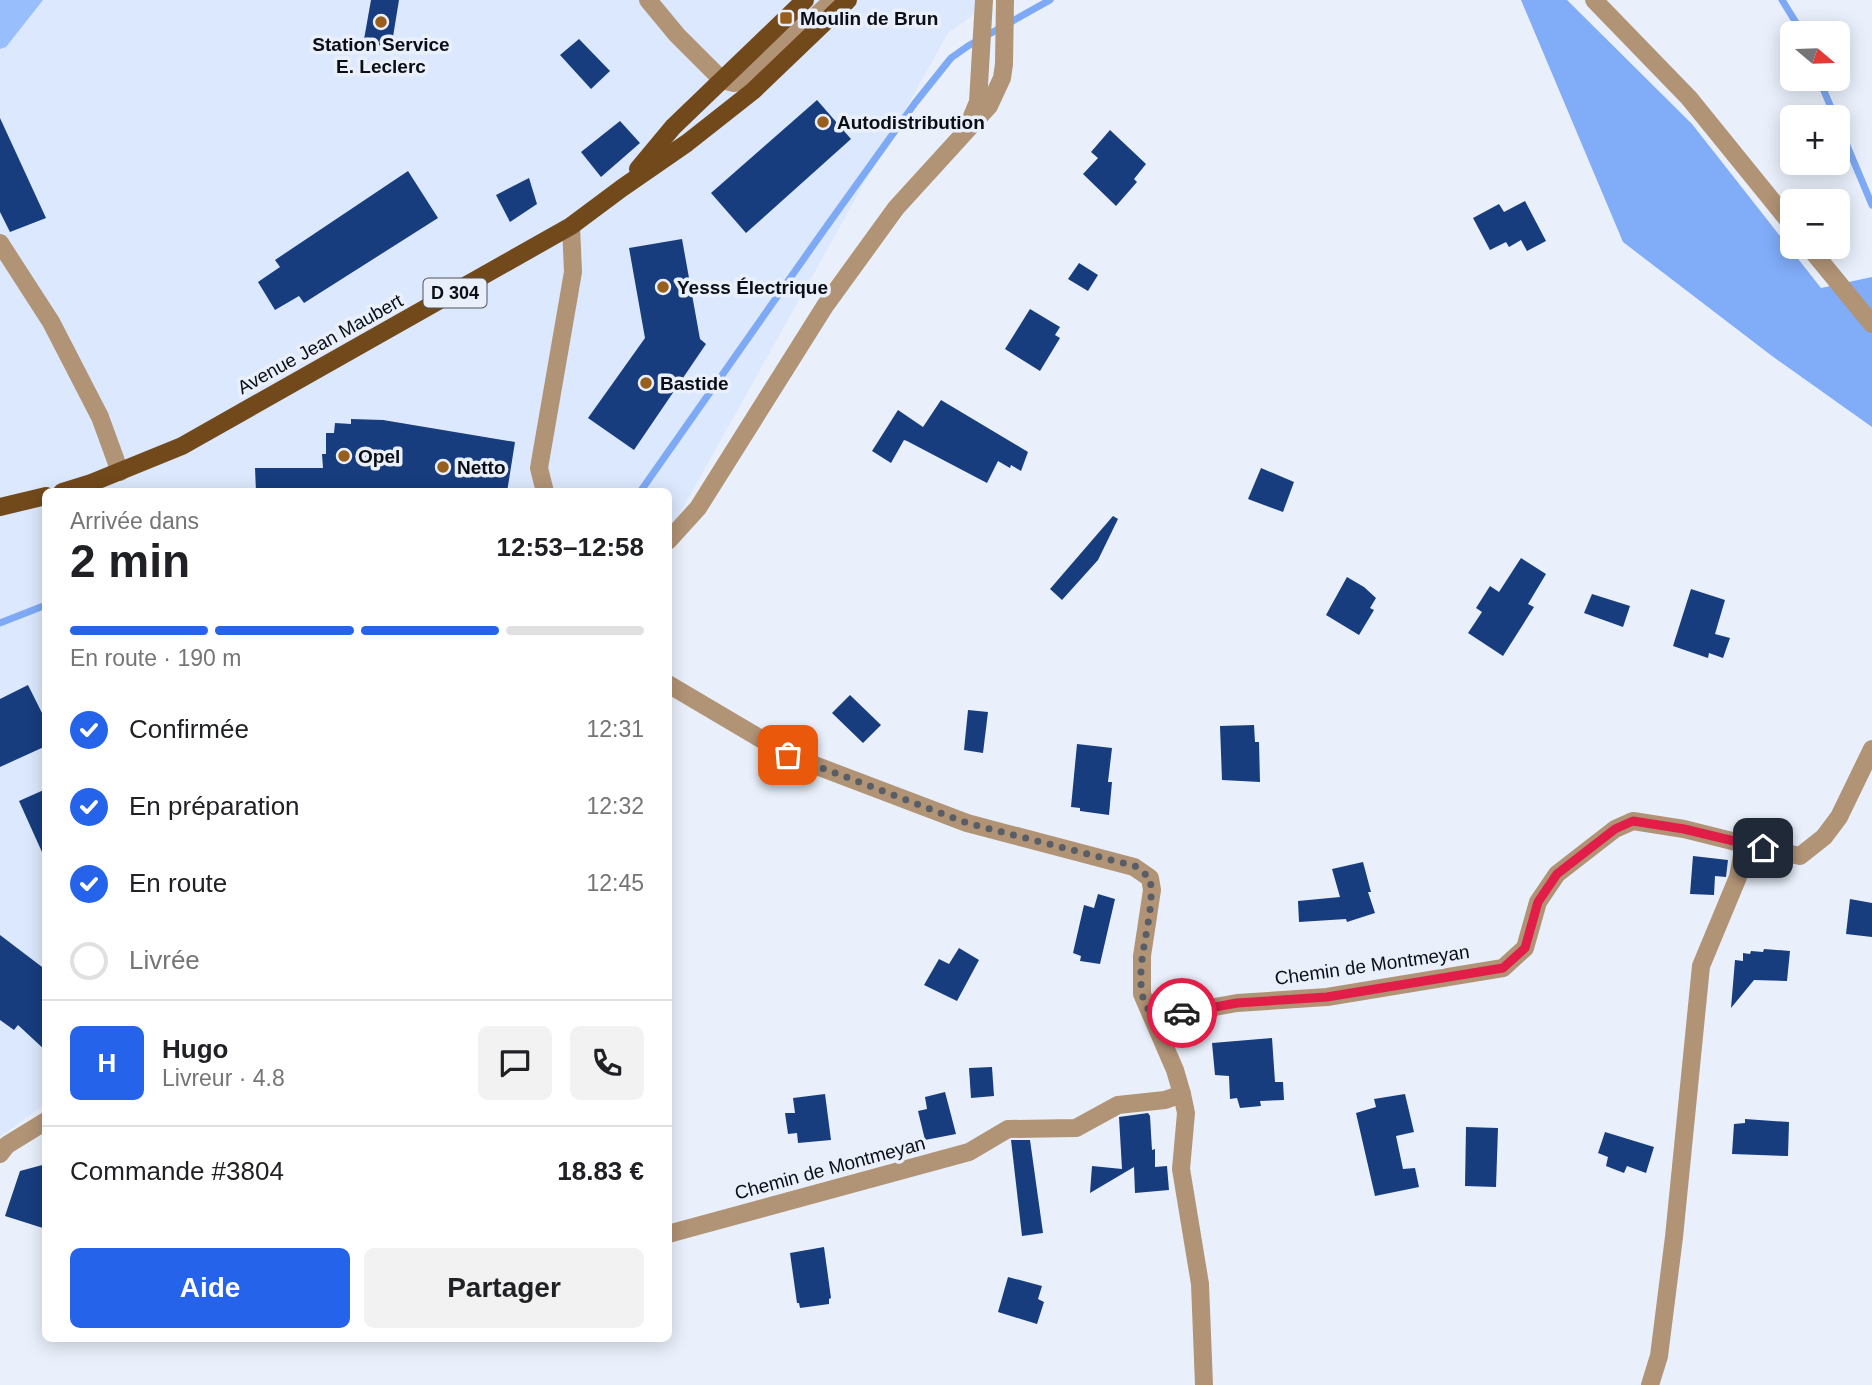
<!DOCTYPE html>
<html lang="fr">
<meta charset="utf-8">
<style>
:root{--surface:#fff;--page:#f2f2f2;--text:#202124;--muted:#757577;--line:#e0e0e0;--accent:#2563eb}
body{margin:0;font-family:Arial,sans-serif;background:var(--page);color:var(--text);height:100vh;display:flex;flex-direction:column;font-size:26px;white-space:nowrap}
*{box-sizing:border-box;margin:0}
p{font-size:23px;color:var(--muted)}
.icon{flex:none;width:38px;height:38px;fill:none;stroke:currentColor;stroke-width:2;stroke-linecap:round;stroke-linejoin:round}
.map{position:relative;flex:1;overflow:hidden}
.details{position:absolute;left:42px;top:488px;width:630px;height:854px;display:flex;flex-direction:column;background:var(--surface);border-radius:10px;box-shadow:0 4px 18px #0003}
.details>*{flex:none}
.needle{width:46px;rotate:109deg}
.fabs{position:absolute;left:1780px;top:21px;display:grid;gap:14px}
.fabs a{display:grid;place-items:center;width:70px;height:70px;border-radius:10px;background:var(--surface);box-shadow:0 4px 18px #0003;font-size:35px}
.pin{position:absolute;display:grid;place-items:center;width:60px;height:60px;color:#fff;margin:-30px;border-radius:14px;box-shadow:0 4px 10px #0006}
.courier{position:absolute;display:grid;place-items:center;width:70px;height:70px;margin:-35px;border:5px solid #e11d48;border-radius:50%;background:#fff;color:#222;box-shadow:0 2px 9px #0007}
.summary em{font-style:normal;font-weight:700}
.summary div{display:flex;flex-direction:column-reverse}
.summary{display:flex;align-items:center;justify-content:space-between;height:119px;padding:0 28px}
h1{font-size:46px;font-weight:700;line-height:52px}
.bar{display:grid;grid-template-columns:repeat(4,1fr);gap:10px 7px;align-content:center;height:84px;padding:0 28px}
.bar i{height:9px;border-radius:5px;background:var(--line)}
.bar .on{background:var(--accent)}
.bar p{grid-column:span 4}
.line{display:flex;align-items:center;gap:18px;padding:0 28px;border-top:2px solid var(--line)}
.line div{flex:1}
.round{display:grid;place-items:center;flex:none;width:74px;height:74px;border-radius:10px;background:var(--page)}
ol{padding:0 28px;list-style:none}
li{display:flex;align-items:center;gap:21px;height:77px}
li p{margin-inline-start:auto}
li .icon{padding:7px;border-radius:50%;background:var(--accent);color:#fff;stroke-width:4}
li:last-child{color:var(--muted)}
li i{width:38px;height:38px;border:4px solid var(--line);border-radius:50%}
.action{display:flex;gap:14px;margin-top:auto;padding:14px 28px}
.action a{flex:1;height:80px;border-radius:10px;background:var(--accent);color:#fff;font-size:28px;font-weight:700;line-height:80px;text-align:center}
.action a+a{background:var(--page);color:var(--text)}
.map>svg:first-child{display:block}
.built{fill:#dce8fd}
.green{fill:#99befc}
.forest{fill:#80acf8}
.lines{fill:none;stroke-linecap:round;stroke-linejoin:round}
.stream{stroke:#7da9f5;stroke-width:7}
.building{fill:#173d7f}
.minor{stroke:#b19376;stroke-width:18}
.major{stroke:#72491b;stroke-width:18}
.done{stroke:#595d65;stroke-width:7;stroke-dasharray:0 12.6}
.route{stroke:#e11d48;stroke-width:9}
.poi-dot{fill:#985f1c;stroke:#e9f0fb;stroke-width:2.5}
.labels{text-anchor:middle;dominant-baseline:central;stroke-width:7;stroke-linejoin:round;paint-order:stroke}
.shield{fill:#e9f0fb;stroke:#4e5259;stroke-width:2}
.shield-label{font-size:18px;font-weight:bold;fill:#0b0e14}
.poi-label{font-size:19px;font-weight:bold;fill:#0b0e14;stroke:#e9f0fb;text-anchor:start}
.street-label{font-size:19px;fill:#0b0e14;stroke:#e9f0fb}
</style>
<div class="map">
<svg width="1872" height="1385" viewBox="0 0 1872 1385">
<rect width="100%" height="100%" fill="#e9f0fb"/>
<!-- built -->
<path class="built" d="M 0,0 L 994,0 L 948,33 L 669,533 L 668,492 L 46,492 L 45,1104 L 0,1137 Z"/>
<!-- green -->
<path class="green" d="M 0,0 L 43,0 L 6,47 L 0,49 Z"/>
<!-- forest -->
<path class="forest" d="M 1521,0 L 1567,0 L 1692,124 L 1821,288 L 1872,277 L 1872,427 L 1772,356 L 1623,242 Z"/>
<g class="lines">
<!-- stream -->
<g class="stream">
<path d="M 1782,0 L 1795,21 L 1800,33"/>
<path d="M 1819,79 L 1835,117"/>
<path d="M 1838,124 L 1872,205"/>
<path d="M 640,492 L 819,237 L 915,103 L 951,58 L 968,46 L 1050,0"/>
<path d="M 0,623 L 46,605"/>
</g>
</g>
<!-- building -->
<g class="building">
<path d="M 371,0 L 399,0 L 391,49 L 363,45 Z"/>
<path d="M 579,39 L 610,71 L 591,89 L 560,55 Z"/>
<path d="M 817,100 L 851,139 L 746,233 L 711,193 Z"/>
<path d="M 0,118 L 46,218 L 10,232 L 0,212 Z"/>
<path d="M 620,121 L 640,143 L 601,177 L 581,152 Z"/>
<path d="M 1110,130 L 1146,164 L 1134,179 L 1137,182 L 1116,206 L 1083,174 L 1098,158 L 1091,152 Z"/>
<path d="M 408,171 L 438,218 L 304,303 L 299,296 L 275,310 L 258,282 L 280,267 L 275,260 Z"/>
<path d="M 529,178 L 537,204 L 510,222 L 496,195 Z"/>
<path d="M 1525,201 L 1546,241 L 1527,251 L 1521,240 L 1509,247 L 1506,242 L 1490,250 L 1473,218 L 1499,204 L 1504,212 Z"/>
<path d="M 682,239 L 700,339 L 706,344 L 634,450 L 588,418 L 645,338 L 629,248 Z"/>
<path d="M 1079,263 L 1098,275 L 1088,291 L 1068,279 Z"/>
<path d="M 1030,309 L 1060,327 L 1055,335 L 1060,338 L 1040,371 L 1005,349 Z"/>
<path d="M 941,400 L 1028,452 L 1021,471 L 1011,465 L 1010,468 L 998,461 L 987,483 L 907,441 L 904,440 L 891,463 L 872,451 L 898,410 L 923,427 Z"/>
<path d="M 351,419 L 383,420 L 515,442 L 507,492 L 256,492 L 255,468 L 323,468 L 322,454 L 326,454 L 326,433 L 334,433 L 335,423 L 351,424 Z"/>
<path d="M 1261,468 L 1294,482 L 1283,512 L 1248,499 Z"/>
<path d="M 1113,516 L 1118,519 L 1098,560 L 1062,600 L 1050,589 Z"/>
<path d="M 1521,558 L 1546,574 L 1528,604 L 1534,607 L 1503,656 L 1468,633 L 1482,612 L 1476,608 L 1490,586 L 1499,592 Z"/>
<path d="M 1347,577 L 1364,587 L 1376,598 L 1370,608 L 1374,610 L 1359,635 L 1326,615 Z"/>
<path d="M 1691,589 L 1725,600 L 1715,634 L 1730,638 L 1723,658 L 1709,653 L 1708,658 L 1673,646 Z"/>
<path d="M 1592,594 L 1630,606 L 1623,627 L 1584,613 Z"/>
<path d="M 28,685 L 46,721 L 46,746 L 0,767 L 0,699 Z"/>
<path d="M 850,695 L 881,725 L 863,743 L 832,713 Z"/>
<path d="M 968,710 L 988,712 L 983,753 L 964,750 Z"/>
<path d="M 1254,725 L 1255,742 L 1259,742 L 1260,782 L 1222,780 L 1220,726 Z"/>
<path d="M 1077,744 L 1112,748 L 1108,782 L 1112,782 L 1109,815 L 1080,811 L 1080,808 L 1071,807 Z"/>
<path d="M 46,789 L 46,861 L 19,801 Z"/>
<path d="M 1693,856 L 1728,860 L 1726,877 L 1715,876 L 1714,895 L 1690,894 Z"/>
<path d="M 1363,862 L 1371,892 L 1368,892 L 1375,913 L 1347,922 L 1346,919 L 1299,922 L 1298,901 L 1340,897 L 1332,869 Z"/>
<path d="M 1098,894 L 1115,899 L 1100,964 L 1080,961 L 1081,956 L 1073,953 L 1084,905 L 1094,908 Z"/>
<path d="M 1850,899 L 1872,903 L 1872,937 L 1846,934 Z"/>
<path d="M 0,935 L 46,970 L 46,1051 L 18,1025 L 14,1030 L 0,1020 Z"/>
<path d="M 959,948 L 979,960 L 957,1001 L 924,985 L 939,959 L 949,964 Z"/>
<path d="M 1764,949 L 1790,951 L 1787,981 L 1754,980 L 1731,1008 L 1735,960 L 1743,961 L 1743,953 L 1750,954 L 1751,951 L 1763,952 Z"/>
<path d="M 1272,1038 L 1275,1082 L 1283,1082 L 1284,1100 L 1260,1101 L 1261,1106 L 1240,1108 L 1237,1098 L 1230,1099 L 1229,1076 L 1215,1075 L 1212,1043 Z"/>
<path d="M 992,1067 L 994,1096 L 971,1098 L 969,1068 Z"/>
<path d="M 945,1092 L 956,1134 L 925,1140 L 918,1111 L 927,1109 L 925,1097 Z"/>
<path d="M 825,1094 L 831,1140 L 798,1143 L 797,1133 L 788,1134 L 785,1113 L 795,1113 L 793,1098 Z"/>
<path d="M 1405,1094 L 1414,1132 L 1396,1136 L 1403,1169 L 1415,1168 L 1419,1187 L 1375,1196 L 1356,1113 L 1376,1107 L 1374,1099 Z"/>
<path d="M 1148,1113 L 1150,1116 L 1152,1150 L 1155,1149 L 1155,1167 L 1167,1166 L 1169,1190 L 1135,1193 L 1134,1167 L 1090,1193 L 1092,1166 L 1122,1169 L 1119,1117 Z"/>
<path d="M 1745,1119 L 1789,1122 L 1788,1156 L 1732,1154 L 1734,1124 L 1745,1123 Z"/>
<path d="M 1466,1127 L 1498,1128 L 1496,1187 L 1465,1186 Z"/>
<path d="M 1605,1132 L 1654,1147 L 1646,1173 L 1627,1166 L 1624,1173 L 1606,1166 L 1608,1157 L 1598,1153 Z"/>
<path d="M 1011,1140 L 1030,1140 L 1043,1233 L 1022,1236 Z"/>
<path d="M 46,1164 L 46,1229 L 5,1216 L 20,1171 Z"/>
<path d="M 824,1247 L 831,1298 L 829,1299 L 829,1304 L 800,1308 L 799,1303 L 797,1303 L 790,1253 Z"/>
<path d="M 1008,1277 L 1042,1286 L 1038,1299 L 1044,1302 L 1037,1324 L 998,1312 Z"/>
</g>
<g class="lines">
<!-- minor -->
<g class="minor">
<path d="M 648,0 L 677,35 L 722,80 L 734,83 L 744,81 L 831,2 L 846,2"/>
<path d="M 1594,0 L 1689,98 L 1792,225"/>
<path d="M 970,121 L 978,102 L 984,0"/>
<path d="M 0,243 L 51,322 L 100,417 L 120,472"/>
<path d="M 1809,247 L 1872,324"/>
<path d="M 545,492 L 539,468 L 573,272 L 571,226"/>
<path d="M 668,541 L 698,508 L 825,306 L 896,208 L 989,106 L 1002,78 L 1004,64 L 1005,0"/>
<path d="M 668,684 L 788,755 L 967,823 L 1134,867 L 1150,878 L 1152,890 L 1142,956 L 1142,994 L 1175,1070 L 1182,1094 L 1165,1100 L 1118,1105 L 1076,1128 L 1008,1129 L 969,1152 L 668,1234"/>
<path d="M 1153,1018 L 1237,1003 L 1327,997 L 1503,968 L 1525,948 L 1538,902 L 1557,874 L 1615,829 L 1633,821 L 1684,829 L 1744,844 L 1800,856 L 1824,837 L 1839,817 L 1872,749"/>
<path d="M 1182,1094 L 1186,1113 L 1181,1169 L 1200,1284 L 1204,1385"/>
<path d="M 0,1154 L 7,1145 L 46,1121"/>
<path d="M 1650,1385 L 1659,1356 L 1674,1237 L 1701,966 L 1738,877 L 1744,844"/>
</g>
<!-- major -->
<g class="major">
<path d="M 638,169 L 673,127 L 805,0"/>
<path d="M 62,492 L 91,483 L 182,446 L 571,226 L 622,188 L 687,143 L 753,91 L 848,0"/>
<path d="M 0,507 L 46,496"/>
</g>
</g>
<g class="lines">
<!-- done -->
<path class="done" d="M 788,755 L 967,823 L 1135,866 L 1150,878 C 1156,915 1136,954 1142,993 C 1143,1001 1149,1010 1153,1018 L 1182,1013"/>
<!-- route -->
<path class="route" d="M 1182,1013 L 1237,1003 L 1327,997 L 1503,968 L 1525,948 L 1538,902 L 1557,874 L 1615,829 L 1633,821 L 1684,829 L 1763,848"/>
</g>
<!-- markers -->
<g class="poi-dot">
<rect x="779" y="11" width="14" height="14" rx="3.5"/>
<circle cx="381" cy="22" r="7"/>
<circle cx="823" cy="122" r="7"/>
<circle cx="663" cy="287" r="7"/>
<circle cx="646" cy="383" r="7"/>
<circle cx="344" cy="456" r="7"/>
<circle cx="443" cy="467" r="7"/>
</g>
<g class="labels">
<!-- shield labels -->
<rect class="shield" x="423.5" y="278.5" width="63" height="29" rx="5"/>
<g class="shield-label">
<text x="455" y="293">D 304</text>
</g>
<!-- poi labels -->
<g class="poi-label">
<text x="800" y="18">Moulin de Brun</text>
<text x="381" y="44" text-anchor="middle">Station Service<tspan x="381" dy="22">E. Leclerc</tspan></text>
<text x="837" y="122">Autodistribution</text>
<text x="677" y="287">Yesss Électrique</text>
<text x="660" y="383">Bastide</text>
<text x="358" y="456">Opel</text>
<text x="457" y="467">Netto</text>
</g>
<!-- street labels -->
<g class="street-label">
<text transform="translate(320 344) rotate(-29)">Avenue Jean Maubert</text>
<text transform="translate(1372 965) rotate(-8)">Chemin de Montmeyan</text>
<text transform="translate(830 1168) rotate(-15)">Chemin de Montmeyan</text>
</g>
</g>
</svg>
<div class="fabs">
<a><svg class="needle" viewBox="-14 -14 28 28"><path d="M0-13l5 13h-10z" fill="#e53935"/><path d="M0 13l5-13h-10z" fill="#757577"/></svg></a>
<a>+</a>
<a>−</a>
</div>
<div class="pin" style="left:788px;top:755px;background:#ea580c"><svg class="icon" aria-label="bag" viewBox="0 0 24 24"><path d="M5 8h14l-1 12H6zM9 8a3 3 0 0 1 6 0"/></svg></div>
<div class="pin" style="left:1763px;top:848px;background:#1f2937"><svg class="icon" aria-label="home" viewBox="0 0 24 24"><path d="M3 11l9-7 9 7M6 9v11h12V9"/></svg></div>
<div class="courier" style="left:1182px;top:1013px"><svg class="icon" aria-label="car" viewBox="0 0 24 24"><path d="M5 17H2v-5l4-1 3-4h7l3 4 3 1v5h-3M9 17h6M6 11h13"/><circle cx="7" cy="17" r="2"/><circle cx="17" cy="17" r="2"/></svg></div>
<section class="details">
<div class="summary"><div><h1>2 min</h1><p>Arrivée dans</p></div><em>12:53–12:58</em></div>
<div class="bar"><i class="on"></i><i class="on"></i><i class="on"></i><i></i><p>En route · 190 m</p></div>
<ol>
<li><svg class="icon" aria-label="check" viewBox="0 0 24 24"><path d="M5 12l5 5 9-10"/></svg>Confirmée<p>12:31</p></li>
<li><svg class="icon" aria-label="check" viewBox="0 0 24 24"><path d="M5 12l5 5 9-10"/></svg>En préparation<p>12:32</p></li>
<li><svg class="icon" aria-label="check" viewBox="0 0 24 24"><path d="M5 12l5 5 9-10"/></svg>En route<p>12:45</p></li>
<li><i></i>Livrée</li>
</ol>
<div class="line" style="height:126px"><b class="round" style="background:var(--accent);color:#fff">H</b><div><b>Hugo</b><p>Livreur · 4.8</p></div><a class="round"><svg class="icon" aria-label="chat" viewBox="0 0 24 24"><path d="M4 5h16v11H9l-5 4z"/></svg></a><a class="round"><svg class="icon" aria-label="phone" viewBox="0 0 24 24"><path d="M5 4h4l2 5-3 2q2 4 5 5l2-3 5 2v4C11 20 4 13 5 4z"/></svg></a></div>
<div class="line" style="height:91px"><div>Commande #3804</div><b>18.83 €</b></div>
<div class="action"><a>Aide</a><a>Partager</a></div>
</section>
</div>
